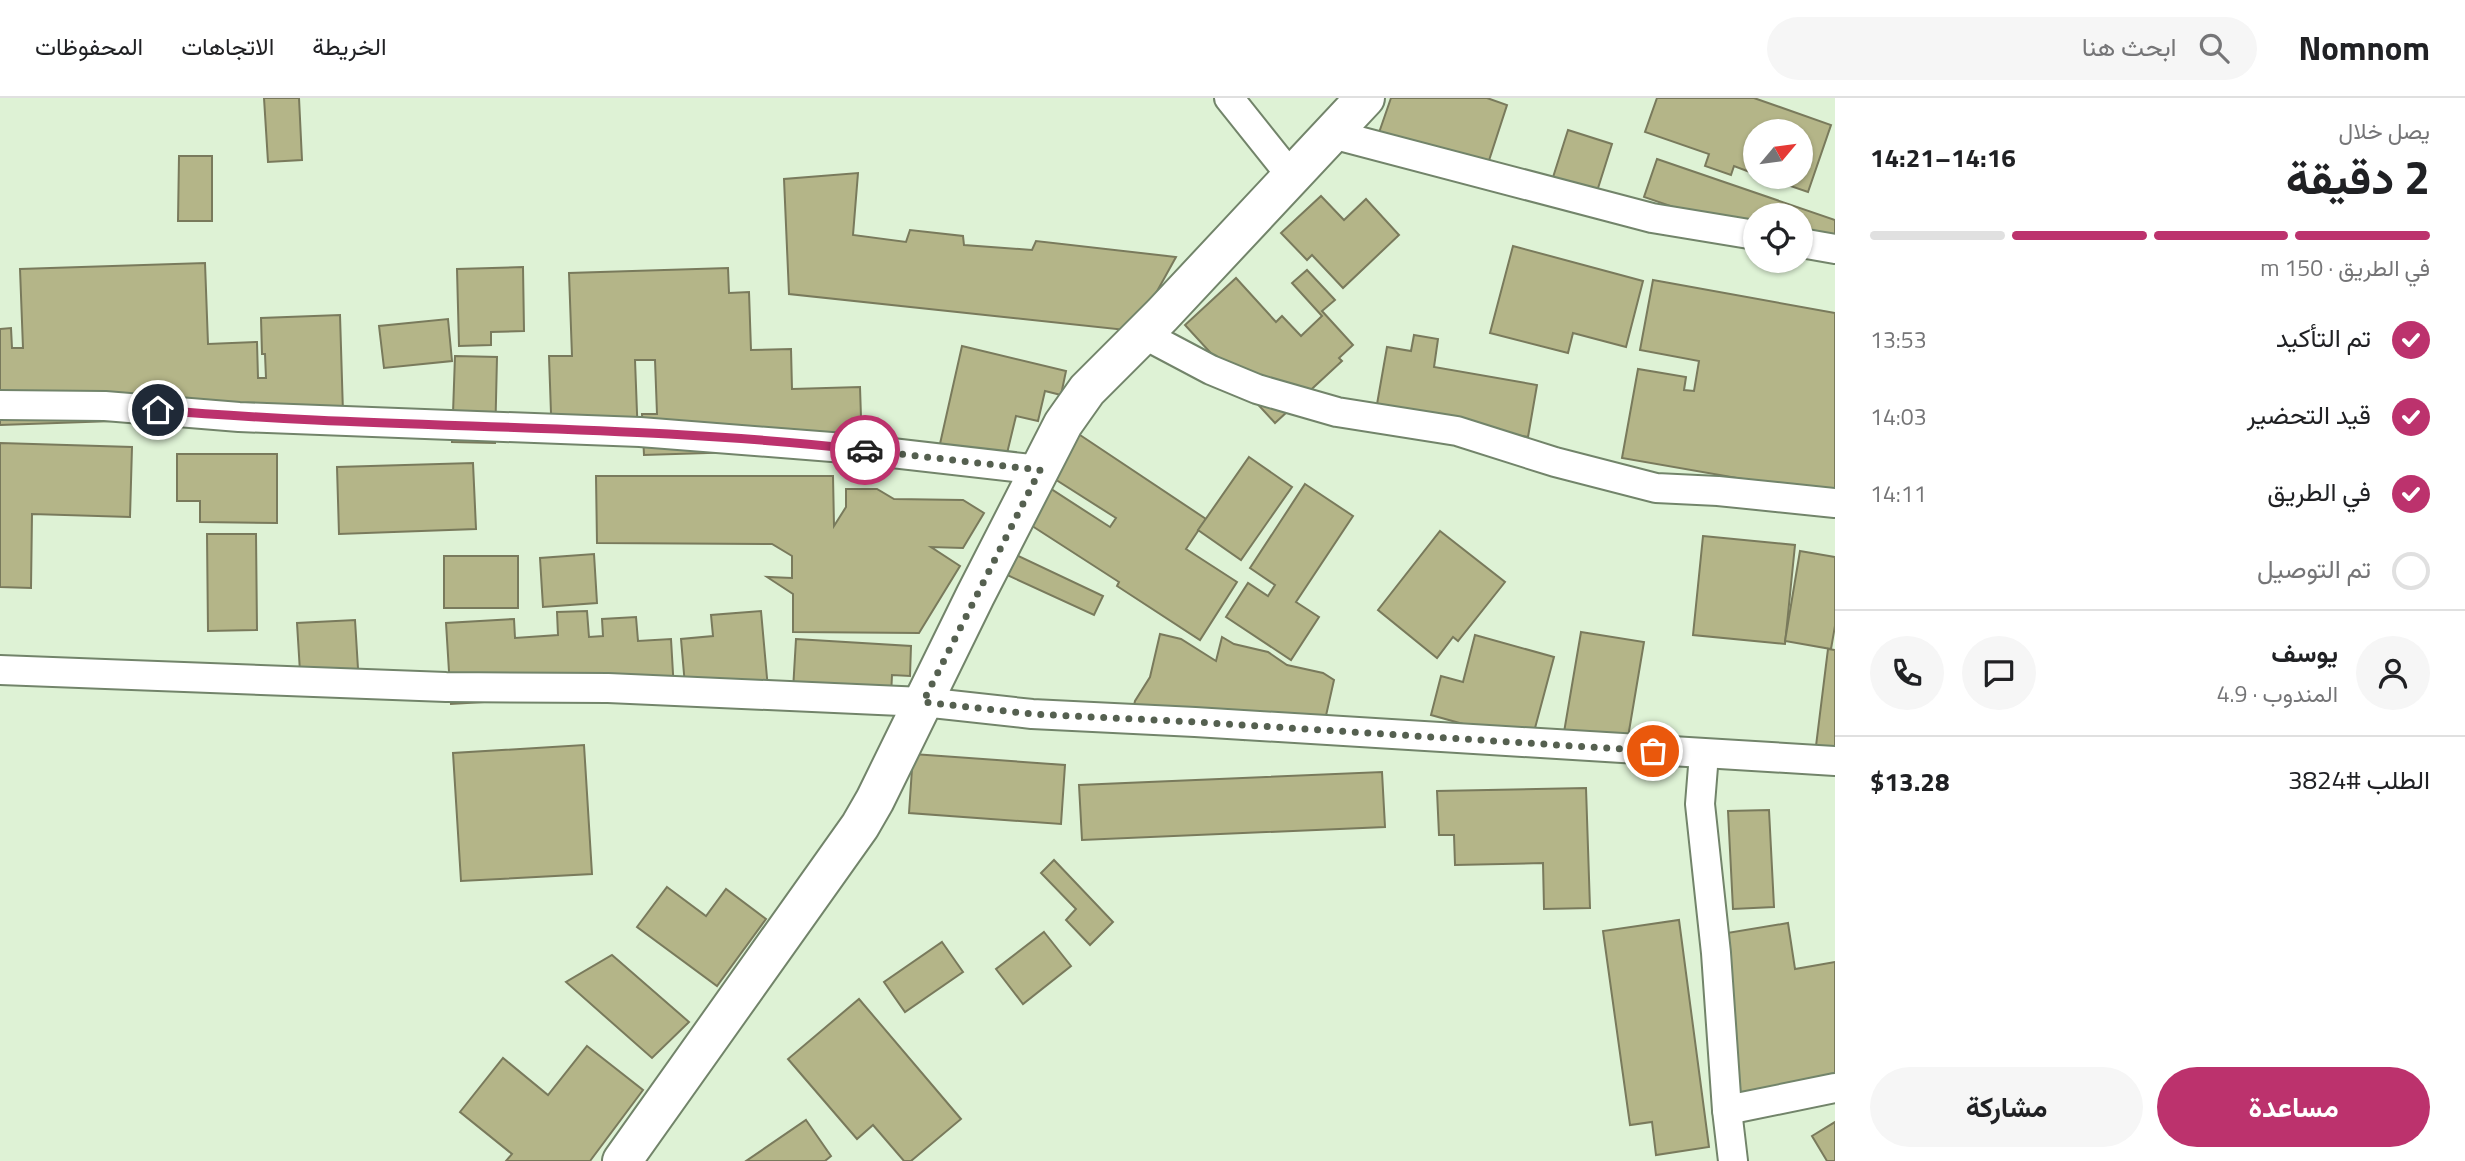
<!DOCTYPE html>
<html lang="ar">
<meta charset="utf-8">
<style>
:root{--surface:#fff;--page:#f6f6f6;--text:#202124;--muted:#757577;--line:#e0e0e0;--accent:#bc326d}
body{margin:0;font-family:"Titillium Web",Vazirmatn,sans-serif;background:var(--page);color:var(--text);direction:rtl;height:100vh;display:flex;flex-direction:column;font-size:26px;white-space:nowrap}
*{box-sizing:border-box;margin:0}
p{font-size:23px;color:var(--muted)}
.icon{flex:none;width:38px;height:38px;fill:none;stroke:currentColor;stroke-width:2;stroke-linecap:round;stroke-linejoin:round}
.map{position:relative;flex:1;overflow:hidden;direction:ltr}
.details{display:flex;flex-direction:column;background:var(--surface);width:630px}
.details>*{flex:none}
.needle{width:46px;rotate:61deg}
.tools{position:absolute;left:1743px;top:21px;display:grid;gap:14px}
.tools a{display:grid;place-items:center;width:70px;height:70px;border-radius:50%;background:var(--surface);box-shadow:0 2px 5px #0004;font-size:35px}
.pin{position:absolute;display:grid;place-items:center;width:60px;height:60px;color:#fff;margin:-30px;border:4px solid #fff;border-radius:50%;box-shadow:0 2px 7px #0007}
.courier{position:absolute;display:grid;place-items:center;width:70px;height:70px;margin:-35px;border:5px solid #bc326d;border-radius:50%;background:#fff;color:#222;box-shadow:0 2px 9px #0007}
.head em{font-style:normal;font-weight:700}
.head div{display:flex;flex-direction:column-reverse}
.head{display:flex;align-items:center;justify-content:space-between;height:119px;padding:0 35px}
h1{font-size:46px;font-weight:700;line-height:52px}
.bar{display:grid;grid-template-columns:repeat(4,1fr);gap:10px 7px;align-content:center;height:84px;padding:0 35px}
.bar i{height:9px;border-radius:5px;background:var(--line)}
.bar .active{background:var(--accent)}
.bar p{grid-column:span 4}
.line{display:flex;align-items:center;gap:18px;padding:0 35px;border-top:2px solid var(--line)}
.line div{flex:1}
.round{display:grid;place-items:center;flex:none;width:74px;height:74px;border-radius:37px;background:var(--page)}
ol{padding:0 35px;list-style:none}
li{display:flex;align-items:center;gap:21px;height:77px}
li p{margin-inline-start:auto}
li .icon{padding:7px;border-radius:50%;background:var(--accent);color:#fff;stroke-width:4}
li:last-child{color:var(--muted)}
li i{width:38px;height:38px;border:4px solid var(--line);border-radius:50%}
.primary-button{display:flex;gap:14px;margin-top:auto;padding:14px 35px}
.primary-button a{flex:1;height:80px;border-radius:42px;background:var(--accent);color:#fff;font-size:28px;font-weight:700;line-height:80px;text-align:center}
.primary-button a+a{background:var(--page);color:var(--text)}
header{display:flex;align-items:center;gap:42px;box-sizing:border-box;height:98px;padding:0 35px;background:var(--surface);border-bottom:2px solid var(--line)}
header strong{font-size:33px}
nav{display:flex;gap:38px;margin-inline-start:auto;font-size:24px}
.search{width:490px;height:63px;background:var(--page);display:flex;align-items:center;gap:18px;box-sizing:border-box;padding:0 24px;border-radius:38px;color:var(--muted);font-size:26px}
main{display:flex;flex:1;min-height:0}
.map>svg:first-child{display:block}
.building{fill:#b4b588;stroke:#797a5c;stroke-width:2}
.lines{fill:none;stroke-linecap:round;stroke-linejoin:round}
.street-casing{stroke:#72846a;stroke-width:32}
.secondary-casing{stroke:#72846a;stroke-width:42}
.street{stroke:#fff;stroke-width:28}
.secondary{stroke:#fff;stroke-width:38}
.done{stroke:#556050;stroke-width:7;stroke-dasharray:0 12.6}
.route{stroke:#bc326d;stroke-width:9}
</style>
<header>
<strong>Nomnom</strong>
<div class="search"><svg class="icon" aria-label="search" viewBox="0 0 24 24"><circle cx="10" cy="10" r="6"/><path d="M15 15l6 6"/></svg>ابحث هنا</div>
<nav><a>الخريطة</a><a>الاتجاهات</a><a>المحفوظات</a></nav>
</header>
<main>
<section class="details">
<div class="head"><div><h1>2 دقيقة</h1><p>يصل خلال</p></div><em>14:16–14:21</em></div>
<div class="bar"><i class="active"></i><i class="active"></i><i class="active"></i><i></i><p>في الطريق · 150 m</p></div>
<ol>
<li><svg class="icon" aria-label="check" viewBox="0 0 24 24"><path d="M5 12l5 5 9-10"/></svg>تم التأكيد<p>13:53</p></li>
<li><svg class="icon" aria-label="check" viewBox="0 0 24 24"><path d="M5 12l5 5 9-10"/></svg>قيد التحضير<p>14:03</p></li>
<li><svg class="icon" aria-label="check" viewBox="0 0 24 24"><path d="M5 12l5 5 9-10"/></svg>في الطريق<p>14:11</p></li>
<li><i></i>تم التوصيل</li>
</ol>
<div class="line" style="height:126px"><a class="round"><svg class="icon" aria-label="person" viewBox="0 0 24 24"><circle cx="12" cy="8" r="4"/><path d="M4 21q1-7 8-7t8 7"/></svg></a><div><b>يوسف</b><p>المندوب · 4.9</p></div><a class="round"><svg class="icon" aria-label="chat" viewBox="0 0 24 24"><path d="M4 5h16v11H9l-5 4z"/></svg></a><a class="round"><svg class="icon" aria-label="phone" viewBox="0 0 24 24"><path d="M5 4h4l2 5-3 2q2 4 5 5l2-3 5 2v4C11 20 4 13 5 4z"/></svg></a></div>
<div class="line" style="height:91px"><div>الطلب #3824</div><b>$13.28</b></div>
<div class="primary-button"><a>مساعدة</a><a>مشاركة</a></div>
</section>
<div class="map">
<svg width="1835" height="1063" viewBox="0 0 1835 1063">
<rect width="100%" height="100%" fill="#def2d5"/>
<!-- building -->
<g class="building">
<path d="M 264,0 L 299,0 L 302,62 L 268,64 Z"/>
<path d="M 1391,0 L 1487,0 L 1507,7 L 1481,87 L 1373,52 Z"/>
<path d="M 1657,0 L 1754,0 L 1831,27 L 1808,94 L 1764,79 L 1801,79 L 1801,33 L 1755,33 L 1755,76 L 1734,68 L 1731,77 L 1705,68 L 1709,56 L 1645,34 Z"/>
<path d="M 1568,32 L 1612,46 L 1592,109 L 1548,95 Z"/>
<path d="M 179,58 L 212,58 L 212,123 L 178,123 Z"/>
<path d="M 1657,61 L 1835,122 L 1835,164 L 1801,153 L 1801,117 L 1755,117 L 1755,137 L 1644,99 Z"/>
<path d="M 858,75 L 853,137 L 906,144 L 910,132 L 963,138 L 964,147 L 1032,152 L 1036,143 L 1176,159 L 1135,233 L 789,196 L 784,81 Z"/>
<path d="M 1321,98 L 1344,122 L 1366,101 L 1399,137 L 1343,190 L 1312,157 L 1307,162 L 1281,135 Z"/>
<path d="M 1513,148 L 1643,183 L 1626,249 L 1573,235 L 1568,255 L 1490,235 Z"/>
<path d="M 205,165 L 208,246 L 257,244 L 258,280 L 266,280 L 265,256 L 262,256 L 261,220 L 340,217 L 343,315 L 0,327 L 0,231 L 11,230 L 12,250 L 23,250 L 20,171 Z"/>
<path d="M 523,169 L 524,233 L 491,234 L 491,247 L 459,248 L 457,171 Z"/>
<path d="M 728,170 L 729,195 L 749,194 L 751,252 L 791,251 L 792,291 L 860,289 L 862,350 L 644,357 L 642,316 L 657,316 L 655,262 L 635,262 L 638,341 L 552,344 L 549,258 L 572,258 L 569,175 Z"/>
<path d="M 1307,172 L 1335,202 L 1322,213 L 1353,247 L 1339,260 L 1342,263 L 1275,325 L 1185,227 L 1236,180 L 1276,224 L 1282,218 L 1301,238 L 1322,218 L 1292,185 Z"/>
<path d="M 1653,182 L 1835,215 L 1835,397 L 1622,360 L 1638,271 L 1686,279 L 1684,292 L 1694,293 L 1699,263 L 1640,252 Z"/>
<path d="M 448,221 L 452,263 L 384,270 L 379,228 Z"/>
<path d="M 1414,237 L 1438,241 L 1434,269 L 1537,287 L 1528,339 L 1376,312 L 1387,249 L 1411,253 Z"/>
<path d="M 962,248 L 1066,273 L 1061,297 L 1045,293 L 1038,323 L 1016,318 L 1003,372 L 935,368 Z"/>
<path d="M 455,258 L 497,259 L 495,345 L 452,344 Z"/>
<path d="M 1077,335 L 1206,421 L 1186,451 L 1237,484 L 1200,542 L 1117,488 L 1119,484 L 1026,424 L 1048,389 L 1110,429 L 1116,420 L 1050,378 Z"/>
<path d="M 0,345 L 132,349 L 130,419 L 32,416 L 31,490 L 0,489 Z"/>
<path d="M 177,356 L 277,356 L 277,425 L 200,424 L 200,403 L 177,403 Z"/>
<path d="M 1249,359 L 1292,389 L 1241,462 L 1198,432 Z"/>
<path d="M 473,365 L 476,431 L 339,436 L 337,369 Z"/>
<path d="M 596,378 L 833,378 L 834,428 L 846,409 L 846,391 L 877,391 L 894,401 L 963,402 L 984,415 L 963,450 L 931,449 L 960,468 L 919,535 L 793,534 L 793,496 L 767,479 L 792,480 L 792,458 L 772,446 L 597,445 Z"/>
<path d="M 1305,386 L 1353,418 L 1296,504 L 1319,519 L 1291,562 L 1226,519 L 1248,485 L 1268,498 L 1275,487 L 1250,470 Z"/>
<path d="M 1440,433 L 1505,484 L 1458,543 L 1453,539 L 1437,560 L 1378,512 Z"/>
<path d="M 207,436 L 256,436 L 257,532 L 208,533 Z"/>
<path d="M 1703,438 L 1795,447 L 1785,546 L 1693,537 Z"/>
<path d="M 1800,453 L 1835,459 L 1835,528 L 1831,551 L 1785,543 Z"/>
<path d="M 594,456 L 597,505 L 543,509 L 540,460 Z"/>
<path d="M 1014,456 L 1103,498 L 1094,517 L 1005,476 Z"/>
<rect x="444" y="458" width="74" height="52"/>
<path d="M 587,513 L 589,539 L 603,538 L 602,521 L 636,519 L 638,543 L 671,541 L 674,593 L 451,606 L 446,525 L 514,521 L 515,540 L 558,537 L 557,514 Z"/>
<path d="M 761,513 L 768,591 L 686,599 L 681,541 L 713,538 L 711,517 Z"/>
<path d="M 355,522 L 359,587 L 301,590 L 297,525 Z"/>
<path d="M 1581,534 L 1644,544 L 1625,657 L 1562,646 Z"/>
<path d="M 1160,536 L 1181,541 L 1216,563 L 1222,539 L 1234,546 L 1268,554 L 1287,567 L 1323,575 L 1334,582 L 1325,622 L 1255,624 L 1244,642 L 1132,616 L 1135,603 L 1150,579 Z"/>
<path d="M 1475,537 L 1554,559 L 1531,645 L 1431,617 L 1441,578 L 1463,584 Z"/>
<path d="M 796,541 L 911,548 L 910,578 L 892,577 L 891,598 L 793,592 Z"/>
<path d="M 1828,551 L 1835,552 L 1835,651 L 1816,648 Z"/>
<path d="M 584,647 L 592,776 L 461,783 L 453,655 Z"/>
<path d="M 913,656 L 1065,667 L 1061,726 L 909,715 Z"/>
<path d="M 1382,674 L 1385,729 L 1082,742 L 1079,687 Z"/>
<path d="M 1586,690 L 1590,810 L 1544,811 L 1543,765 L 1455,767 L 1454,737 L 1439,737 L 1437,693 Z"/>
<path d="M 1769,712 L 1774,809 L 1733,811 L 1728,713 Z"/>
<path d="M 1054,762 L 1113,824 L 1090,847 L 1066,822 L 1076,811 L 1041,775 Z"/>
<path d="M 667,789 L 706,818 L 726,791 L 766,821 L 717,888 L 637,829 Z"/>
<path d="M 1679,822 L 1709,1049 L 1656,1057 L 1652,1024 L 1630,1027 L 1603,833 Z"/>
<path d="M 1788,825 L 1795,871 L 1835,864 L 1835,995 L 1730,1011 L 1703,839 Z"/>
<path d="M 1044,834 L 1071,868 L 1023,906 L 996,871 Z"/>
<path d="M 942,844 L 963,874 L 905,914 L 884,884 Z"/>
<path d="M 612,857 L 689,924 L 652,960 L 566,884 Z"/>
<path d="M 859,901 L 961,1021 L 911,1063 L 904,1063 L 873,1027 L 857,1041 L 788,961 Z"/>
<path d="M 587,948 L 643,992 L 590,1063 L 506,1063 L 512,1056 L 460,1014 L 503,960 L 548,997 Z"/>
<path d="M 806,1022 L 831,1058 L 825,1063 L 746,1063 Z"/>
<path d="M 1835,1024 L 1835,1063 L 1827,1063 L 1812,1038 Z"/>
</g>
<g class="lines">
<defs>
<g id="street">
<path d="M 1229,0 L 1292,79"/>
<path d="M 1332,36 L 1652,120 L 1755,137"/>
<path d="M 1801,145 L 1835,151"/>
<path d="M 1143,236 L 1211,272 L 1257,291 L 1337,314 L 1457,333 L 1555,364 L 1656,390 L 1718,393 L 1835,405"/>
<path d="M 0,307 L 105,308 L 239,319 L 640,334 L 857,351 L 1040,372"/>
<path d="M 0,572 L 446,589 L 608,590 L 923,604 L 1032,616 L 1195,624 L 1835,663"/>
<path d="M 1704,656 L 1700,706 L 1716,855 L 1727,1012 L 1733,1063"/>
<path d="M 1727,1012 L 1835,990"/>
</g>
<path id="secondary" d="M 622,1063 L 860,728 L 875,702 L 975,498 L 1063,326 L 1087,292 L 1162,217 L 1365,0"/>
</defs>
<!-- street casing -->
<use href="#street" class="street-casing"/>
<!-- secondary casing -->
<use href="#secondary" class="secondary-casing"/>
<!-- street -->
<use href="#street" class="street"/>
<!-- secondary -->
<use href="#secondary" class="secondary"/>
</g>
<g class="lines">
<!-- done -->
<path class="done" d="M 865,352 L 1040,372 L 923,604 L 1032,616 L 1195,624 L 1653,653"/>
<!-- route -->
<path class="route" d="M 158,312 C 394,332 631,325 865,352"/>
</g>
</svg>
<div class="tools">
<a><svg class="needle" viewBox="-14 -14 28 28"><path d="M0-13l5 13h-10z" fill="#e53935"/><path d="M0 13l5-13h-10z" fill="#757577"/></svg></a>
<a><svg class="icon" aria-label="locate" viewBox="0 0 24 24"><circle cx="12" cy="12" r="6"/><path d="M12 2v4M12 18v4M2 12h4M18 12h4"/></svg></a>
</div>
<div class="pin" style="left:1653px;top:653px;background:#ea580c"><svg class="icon" aria-label="bag" viewBox="0 0 24 24"><path d="M5 8h14l-1 12H6zM9 8a3 3 0 0 1 6 0"/></svg></div>
<div class="pin" style="left:158px;top:312px;background:#1f2937"><svg class="icon" aria-label="home" viewBox="0 0 24 24"><path d="M3 11l9-7 9 7M6 9v11h12V9"/></svg></div>
<div class="courier" style="left:865px;top:352px"><svg class="icon" aria-label="car" viewBox="0 0 24 24"><path d="M5 17H2v-5l4-1 3-4h7l3 4 3 1v5h-3M9 17h6M6 11h13"/><circle cx="7" cy="17" r="2"/><circle cx="17" cy="17" r="2"/></svg></div>
</div>
</main>
